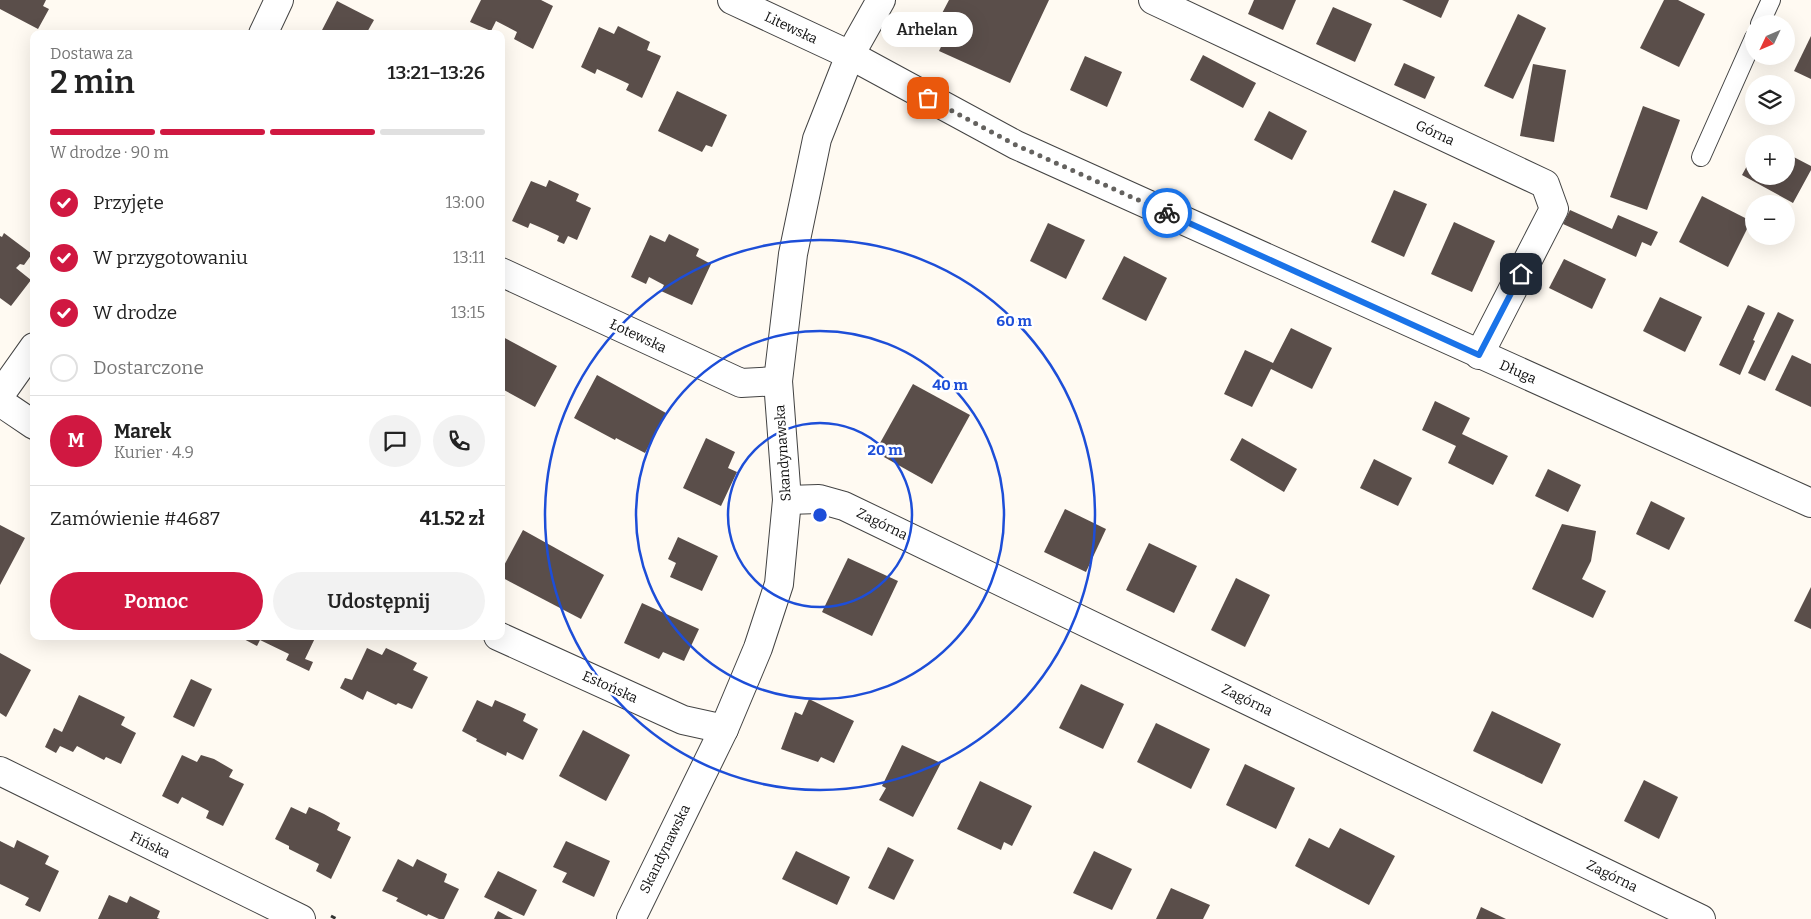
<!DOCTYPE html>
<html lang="pl">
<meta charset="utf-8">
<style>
:root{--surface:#fff;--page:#f2f2f2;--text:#222;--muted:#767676;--line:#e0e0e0;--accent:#d01841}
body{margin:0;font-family:Bitter,serif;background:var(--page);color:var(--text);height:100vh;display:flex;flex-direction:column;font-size:19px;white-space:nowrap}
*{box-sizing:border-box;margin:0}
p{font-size:16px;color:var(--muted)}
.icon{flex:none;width:28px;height:28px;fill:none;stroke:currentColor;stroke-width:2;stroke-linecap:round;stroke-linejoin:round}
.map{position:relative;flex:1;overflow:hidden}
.panel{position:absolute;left:30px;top:30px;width:475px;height:610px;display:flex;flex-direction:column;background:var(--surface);border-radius:10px;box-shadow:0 5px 20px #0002}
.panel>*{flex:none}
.needle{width:32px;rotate:226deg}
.fabs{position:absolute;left:1745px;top:15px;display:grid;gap:10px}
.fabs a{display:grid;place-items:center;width:50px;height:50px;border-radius:50%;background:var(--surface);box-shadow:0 5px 20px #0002;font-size:25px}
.pin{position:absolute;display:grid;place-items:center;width:42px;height:42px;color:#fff;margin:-21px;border-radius:10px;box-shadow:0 2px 8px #0006}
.courier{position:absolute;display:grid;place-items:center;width:50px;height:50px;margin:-25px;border:4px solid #1a73e8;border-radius:50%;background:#fff;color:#222;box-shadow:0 1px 6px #0007}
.bubble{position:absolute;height:35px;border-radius:18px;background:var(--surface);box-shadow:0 5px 20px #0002;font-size:16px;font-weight:600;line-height:35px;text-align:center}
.summary em{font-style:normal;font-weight:600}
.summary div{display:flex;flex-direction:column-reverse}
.summary{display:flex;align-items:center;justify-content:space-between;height:85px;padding:0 20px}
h1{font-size:32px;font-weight:600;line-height:38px}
.bar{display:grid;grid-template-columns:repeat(4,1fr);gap:8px 5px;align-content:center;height:60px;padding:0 20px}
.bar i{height:6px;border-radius:4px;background:var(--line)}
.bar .active{background:var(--accent)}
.bar p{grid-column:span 4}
.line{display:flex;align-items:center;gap:12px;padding:0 20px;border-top:1px solid var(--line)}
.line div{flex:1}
.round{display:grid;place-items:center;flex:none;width:52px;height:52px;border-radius:26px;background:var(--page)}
ol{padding:0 20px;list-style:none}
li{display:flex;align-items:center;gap:15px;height:55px}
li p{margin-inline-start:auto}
li .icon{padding:5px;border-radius:50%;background:var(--accent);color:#fff;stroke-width:4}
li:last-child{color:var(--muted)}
li i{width:28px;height:28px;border:2px solid var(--line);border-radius:50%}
.button{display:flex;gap:10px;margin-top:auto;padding:10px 20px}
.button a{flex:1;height:58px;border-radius:30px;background:var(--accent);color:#fff;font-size:20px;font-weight:600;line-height:58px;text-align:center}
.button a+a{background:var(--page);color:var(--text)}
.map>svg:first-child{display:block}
.building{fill:#5a4e4a}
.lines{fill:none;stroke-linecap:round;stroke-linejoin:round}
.service-casing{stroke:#434343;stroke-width:20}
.minor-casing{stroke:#434343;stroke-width:30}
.path{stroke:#323232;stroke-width:3;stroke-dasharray:5 2.5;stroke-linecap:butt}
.service{stroke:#fff;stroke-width:18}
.minor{stroke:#fff;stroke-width:28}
.done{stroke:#64625f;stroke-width:5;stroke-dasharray:0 9}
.route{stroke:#1a73e8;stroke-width:6}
.ring{fill:none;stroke:#1d4ed8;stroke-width:2.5}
.labels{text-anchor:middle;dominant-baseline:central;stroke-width:5;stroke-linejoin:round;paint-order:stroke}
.street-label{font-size:14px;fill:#101010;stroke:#fff}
.centre{fill:#1d4ed8;stroke:#fff;stroke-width:2.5}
.ring-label{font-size:15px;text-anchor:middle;font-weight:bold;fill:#1d4ed8;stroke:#fff;stroke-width:5;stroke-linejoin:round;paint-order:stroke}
</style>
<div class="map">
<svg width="1811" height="919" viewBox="0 0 1811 919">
<rect width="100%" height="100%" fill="#fffaf2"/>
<!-- building -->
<g class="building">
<path d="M 0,0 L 46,0 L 43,6 L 49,9 L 38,29 L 0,9 Z"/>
<path d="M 481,0 L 541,0 L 553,6 L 533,49 L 514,39 L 517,32 L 496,21 L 491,31 L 470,22 Z"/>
<path d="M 949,0 L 1049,0 L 1010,83 L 939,51 L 951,26 L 939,19 Z"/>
<path d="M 1254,0 L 1296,0 L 1283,30 L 1248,14 Z"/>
<path d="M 1402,0 L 1449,0 L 1441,18 Z"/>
<path d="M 1664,0 L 1678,0 L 1705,14 L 1679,67 L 1640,48 Z"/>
<path d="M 337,1 L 374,20 L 366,34 L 320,34 Z"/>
<path d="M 1333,7 L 1372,24 L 1355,62 L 1316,44 Z"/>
<path d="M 1518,14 L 1546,28 L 1513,99 L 1484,86 Z"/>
<path d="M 618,26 L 650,42 L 647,50 L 661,56 L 642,98 L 626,90 L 629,84 L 597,69 L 595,74 L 581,67 L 599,27 L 614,34 Z"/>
<path d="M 1811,36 L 1811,79 L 1794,71 Z"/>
<path d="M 1203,55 L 1256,83 L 1243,108 L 1190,80 Z"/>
<path d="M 1085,56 L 1122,72 L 1107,107 L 1070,90 Z"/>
<path d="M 1404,63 L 1435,77 L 1425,99 L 1394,85 Z"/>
<path d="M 1533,64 L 1566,70 L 1554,142 L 1520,136 Z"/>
<path d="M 677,91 L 727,115 L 712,147 L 706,145 L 702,152 L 658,131 Z"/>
<path d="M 1643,106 L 1680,120 L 1647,210 L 1610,197 Z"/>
<path d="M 1269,111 L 1307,131 L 1292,160 L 1254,140 Z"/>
<path d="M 1754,153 L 1754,176 L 1786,176 L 1786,153 L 1811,166 L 1811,170 L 1793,203 L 1742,175 Z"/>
<path d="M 549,180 L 579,194 L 576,201 L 591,208 L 577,240 L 568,236 L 564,244 L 557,241 L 559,236 L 544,229 L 530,223 L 528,228 L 512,221 L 531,181 L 546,187 Z"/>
<path d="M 1394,190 L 1427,204 L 1404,257 L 1371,242 Z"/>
<path d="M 1702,196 L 1751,221 L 1728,267 L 1679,242 Z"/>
<path d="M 1570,210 L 1612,229 L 1618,215 L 1658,232 L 1651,246 L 1642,242 L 1636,257 L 1563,224 Z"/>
<path d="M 1454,222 L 1495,241 L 1472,292 L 1431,274 Z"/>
<path d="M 1048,223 L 1085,240 L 1066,279 L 1030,261 Z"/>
<path d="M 4,233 L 32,254 L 24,265 L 20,264 L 16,268 L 31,280 L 11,306 L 0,298 L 0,236 L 2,237 Z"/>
<path d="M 669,234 L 699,249 L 696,256 L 711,264 L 692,305 L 661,291 L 664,285 L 649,277 L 646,284 L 631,277 L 650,235 L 665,242 Z"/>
<path d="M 1124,256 L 1167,278 L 1146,321 L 1102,299 Z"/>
<path d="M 1564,259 L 1606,279 L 1592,309 L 1549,288 Z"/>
<path d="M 1660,297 L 1702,317 L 1685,352 L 1643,331 Z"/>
<path d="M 1748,305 L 1765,313 L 1753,340 L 1755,341 L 1740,375 L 1719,365 Z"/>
<path d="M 1778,312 L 1794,320 L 1765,381 L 1748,373 Z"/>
<path d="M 1291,328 L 1332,348 L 1312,389 L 1271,369 L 1252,407 L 1224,394 L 1245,350 L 1273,363 Z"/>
<path d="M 501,336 L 557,366 L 535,407 L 504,390 L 505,388 L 501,386 Z"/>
<path d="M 1792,355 L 1811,364 L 1811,407 L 1775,390 Z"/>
<path d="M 597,375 L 666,413 L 645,453 L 616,438 L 615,440 L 574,418 Z"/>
<path d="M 913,384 L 970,415 L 932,484 L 875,452 Z"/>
<path d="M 1435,401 L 1470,418 L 1462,434 L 1508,456 L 1493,485 L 1448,463 L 1456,446 L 1422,430 Z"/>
<path d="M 706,438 L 735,452 L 728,468 L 737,472 L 721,506 L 683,488 Z"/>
<path d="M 1242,438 L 1297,469 L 1284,492 L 1230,460 Z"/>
<path d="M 1374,459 L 1412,478 L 1398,506 L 1360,488 Z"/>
<path d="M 1548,469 L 1581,485 L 1568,512 L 1535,496 Z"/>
<path d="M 1651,501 L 1685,518 L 1669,550 L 1636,534 Z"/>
<path d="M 1065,509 L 1106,529 L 1086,572 L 1044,552 Z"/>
<path d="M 1562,524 L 1596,531 L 1591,561 L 1582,579 L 1606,591 L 1593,618 L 1532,589 Z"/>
<path d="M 0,525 L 25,538 L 0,585 Z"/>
<path d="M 523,530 L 604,575 L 581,619 L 501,577 L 501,571 Z"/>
<path d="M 678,537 L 718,556 L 702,591 L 670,577 L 676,563 L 668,559 Z"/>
<path d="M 1149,543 L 1197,566 L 1174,613 L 1126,590 Z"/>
<path d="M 848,558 L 898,581 L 872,636 L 822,612 Z"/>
<path d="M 1236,578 L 1270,595 L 1245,647 L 1211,630 Z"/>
<path d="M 1811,587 L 1811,629 L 1794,621 Z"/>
<path d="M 642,603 L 699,629 L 684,661 L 663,652 L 659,659 L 624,643 Z"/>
<path d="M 238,636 L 316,636 L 305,659 L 313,662 L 309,671 L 286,660 L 289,654 L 260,640 L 257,646 Z"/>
<path d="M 367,648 L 382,655 L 386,648 L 401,655 L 417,663 L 413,670 L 428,677 L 412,709 L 398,703 L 396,705 L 367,691 L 363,700 L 340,688 L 345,678 L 352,680 Z"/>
<path d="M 0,653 L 31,670 L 6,717 L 0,713 Z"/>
<path d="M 191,679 L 212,689 L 194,727 L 173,717 Z"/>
<path d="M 1081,684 L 1124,704 L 1103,749 L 1059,728 Z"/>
<path d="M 79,695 L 125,717 L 121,725 L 136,733 L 121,764 L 106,757 L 104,760 L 77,746 L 73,752 L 60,746 L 56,753 L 45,747 L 54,728 L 62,732 Z"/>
<path d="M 809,699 L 854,721 L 834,763 L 821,757 L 818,762 L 781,749 L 795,712 L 802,715 Z"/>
<path d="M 477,700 L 492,707 L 495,700 L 509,706 L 526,714 L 523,721 L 538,729 L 523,760 L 507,752 L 506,756 L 476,741 L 477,739 L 462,731 Z"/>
<path d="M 1492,711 L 1561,744 L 1542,784 L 1473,751 Z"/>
<path d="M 1156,723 L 1210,749 L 1191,789 L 1137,762 Z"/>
<path d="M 583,730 L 630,755 L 606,801 L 559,776 Z"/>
<path d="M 902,745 L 941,763 L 913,817 L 879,800 L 886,788 L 882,786 Z"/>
<path d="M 182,755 L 197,762 L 201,755 L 214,759 L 233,770 L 229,777 L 244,784 L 223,826 L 206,818 L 209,811 L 182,797 L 178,804 L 162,796 Z"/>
<path d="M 1245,764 L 1295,788 L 1276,829 L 1226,805 Z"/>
<path d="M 1644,780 L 1678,797 L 1659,839 L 1624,821 Z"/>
<path d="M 980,781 L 1032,806 L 1012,846 L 1004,842 L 1001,850 L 957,829 Z"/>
<path d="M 291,807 L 306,814 L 309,807 L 324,814 L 340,823 L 337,830 L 351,837 L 331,879 L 316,871 L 319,864 L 289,849 L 289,846 L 275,839 Z"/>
<path d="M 1340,828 L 1395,856 L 1369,905 L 1295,866 L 1309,838 L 1329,848 Z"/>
<path d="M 17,840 L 49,856 L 45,864 L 59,871 L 40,912 L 25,905 L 29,898 L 0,884 L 0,841 L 14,848 Z"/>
<path d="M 566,841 L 610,861 L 594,897 L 562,882 L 567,873 L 553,867 Z"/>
<path d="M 888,847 L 914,860 L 894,900 L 868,888 Z"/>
<path d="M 796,851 L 850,877 L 837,905 L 782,879 Z"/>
<path d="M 1094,851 L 1132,869 L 1112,910 L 1073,893 Z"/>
<path d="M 398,859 L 413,867 L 417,859 L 447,874 L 444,882 L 459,889 L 444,919 L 439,919 L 428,914 L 427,916 L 396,901 L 398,898 L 382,891 Z"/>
<path d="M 498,871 L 537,890 L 524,916 L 484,897 Z"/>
<path d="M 1171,888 L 1210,905 L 1203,919 L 1156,919 Z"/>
<path d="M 109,895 L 127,903 L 130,896 L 160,911 L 157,918 L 160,919 L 98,919 Z"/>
<path d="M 1481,907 L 1506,919 L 1476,919 Z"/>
<path d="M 498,911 L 513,919 L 494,919 Z"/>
</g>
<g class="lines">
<defs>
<g id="service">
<path d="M 1760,24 L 1771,0"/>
<path d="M 1701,157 L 1754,38"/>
</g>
<g id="minor">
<path d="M 732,0 L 850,55 L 1016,145 L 1811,503"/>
<path d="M 1153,0 L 1545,184 L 1554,209 L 1479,355"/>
<path d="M 263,34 L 279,0"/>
<path d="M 501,272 L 741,383 L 778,381"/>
<path d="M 0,395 L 34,347"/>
<path d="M 0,402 L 34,425"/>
<path d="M 787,500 L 819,499 L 844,506 L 1701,919"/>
<path d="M 498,636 L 683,720 L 724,729"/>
<path d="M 0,771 L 301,919"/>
<path d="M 631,919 L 724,729 L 758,648 L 779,584 L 787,500 L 778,381 L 793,254 L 817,139 L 850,55 L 881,0"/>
</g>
</defs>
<!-- service casing -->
<use href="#service" class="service-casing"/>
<!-- minor casing -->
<use href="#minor" class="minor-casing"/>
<!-- path -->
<path class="path" d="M 331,916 L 337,919"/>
<!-- service -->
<use href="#service" class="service"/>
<!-- minor -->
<use href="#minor" class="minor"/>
</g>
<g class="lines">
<!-- done -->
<path class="done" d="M 928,98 L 1016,145 L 1167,213"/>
<!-- route -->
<path class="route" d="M 1167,213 L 1479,355 L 1521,274"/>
</g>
<!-- distance rings -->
<g class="ring">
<circle cx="820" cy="515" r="92"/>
<circle cx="820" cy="515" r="184"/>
<circle cx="820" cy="515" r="275"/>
</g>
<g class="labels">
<!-- street labels -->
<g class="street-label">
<text transform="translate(791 28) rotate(25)">Litewska</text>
<text transform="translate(1435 133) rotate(25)">Górna</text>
<text transform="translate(638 336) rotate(25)">Łotewska</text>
<text transform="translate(1518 372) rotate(24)">Długa</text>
<text transform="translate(783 453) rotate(-94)">Skandynawska</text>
<text transform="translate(882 524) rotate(26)">Zagórna</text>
<text transform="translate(610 687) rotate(24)">Estońska</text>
<text transform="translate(1247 700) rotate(26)">Zagórna</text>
<text transform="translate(150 845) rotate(26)">Fińska</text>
<text transform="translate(665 849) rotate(-64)">Skandynawska</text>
<text transform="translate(1612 876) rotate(26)">Zagórna</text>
</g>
</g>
<circle cx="820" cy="515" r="8" class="centre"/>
<g class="ring-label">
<text x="1014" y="326">60 m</text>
<text x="950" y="390">40 m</text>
<text x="885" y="455">20 m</text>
</g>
</svg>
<div class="fabs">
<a><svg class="needle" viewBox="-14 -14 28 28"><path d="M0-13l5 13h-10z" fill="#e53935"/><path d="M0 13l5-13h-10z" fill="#767676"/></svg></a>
<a><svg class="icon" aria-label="layers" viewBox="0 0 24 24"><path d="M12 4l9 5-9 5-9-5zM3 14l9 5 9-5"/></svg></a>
<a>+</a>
<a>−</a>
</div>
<div class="pin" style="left:928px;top:98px;background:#ea580c"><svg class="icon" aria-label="bag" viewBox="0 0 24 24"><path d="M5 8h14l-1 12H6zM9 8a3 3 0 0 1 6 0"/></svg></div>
<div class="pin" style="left:1521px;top:274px;background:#1f2937"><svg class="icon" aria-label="home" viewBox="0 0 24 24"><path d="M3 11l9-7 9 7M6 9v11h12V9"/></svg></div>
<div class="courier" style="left:1167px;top:213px"><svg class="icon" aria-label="bike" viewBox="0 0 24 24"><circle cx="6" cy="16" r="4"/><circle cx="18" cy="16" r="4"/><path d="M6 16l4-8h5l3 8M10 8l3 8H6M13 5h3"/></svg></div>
<div class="bubble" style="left:881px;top:12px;width:92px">Arhelan</div>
<section class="panel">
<div class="summary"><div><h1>2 min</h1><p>Dostawa za</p></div><em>13:21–13:26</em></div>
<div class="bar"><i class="active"></i><i class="active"></i><i class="active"></i><i></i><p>W drodze · 90 m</p></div>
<ol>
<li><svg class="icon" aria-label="check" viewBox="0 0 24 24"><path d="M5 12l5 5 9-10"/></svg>Przyjęte<p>13:00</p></li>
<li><svg class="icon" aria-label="check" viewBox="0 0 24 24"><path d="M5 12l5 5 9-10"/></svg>W przygotowaniu<p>13:11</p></li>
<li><svg class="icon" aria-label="check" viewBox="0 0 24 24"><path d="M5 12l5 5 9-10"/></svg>W drodze<p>13:15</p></li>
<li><i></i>Dostarczone</li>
</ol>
<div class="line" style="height:90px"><b class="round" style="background:var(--accent);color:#fff">M</b><div><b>Marek</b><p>Kurier · 4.9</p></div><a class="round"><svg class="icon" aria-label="chat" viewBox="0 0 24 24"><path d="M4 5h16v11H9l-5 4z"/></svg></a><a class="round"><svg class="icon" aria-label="phone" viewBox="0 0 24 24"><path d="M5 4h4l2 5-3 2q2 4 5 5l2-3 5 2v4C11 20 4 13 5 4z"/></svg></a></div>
<div class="line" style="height:65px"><div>Zamówienie #4687</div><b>41.52 zł</b></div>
<div class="button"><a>Pomoc</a><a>Udostępnij</a></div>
</section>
</div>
